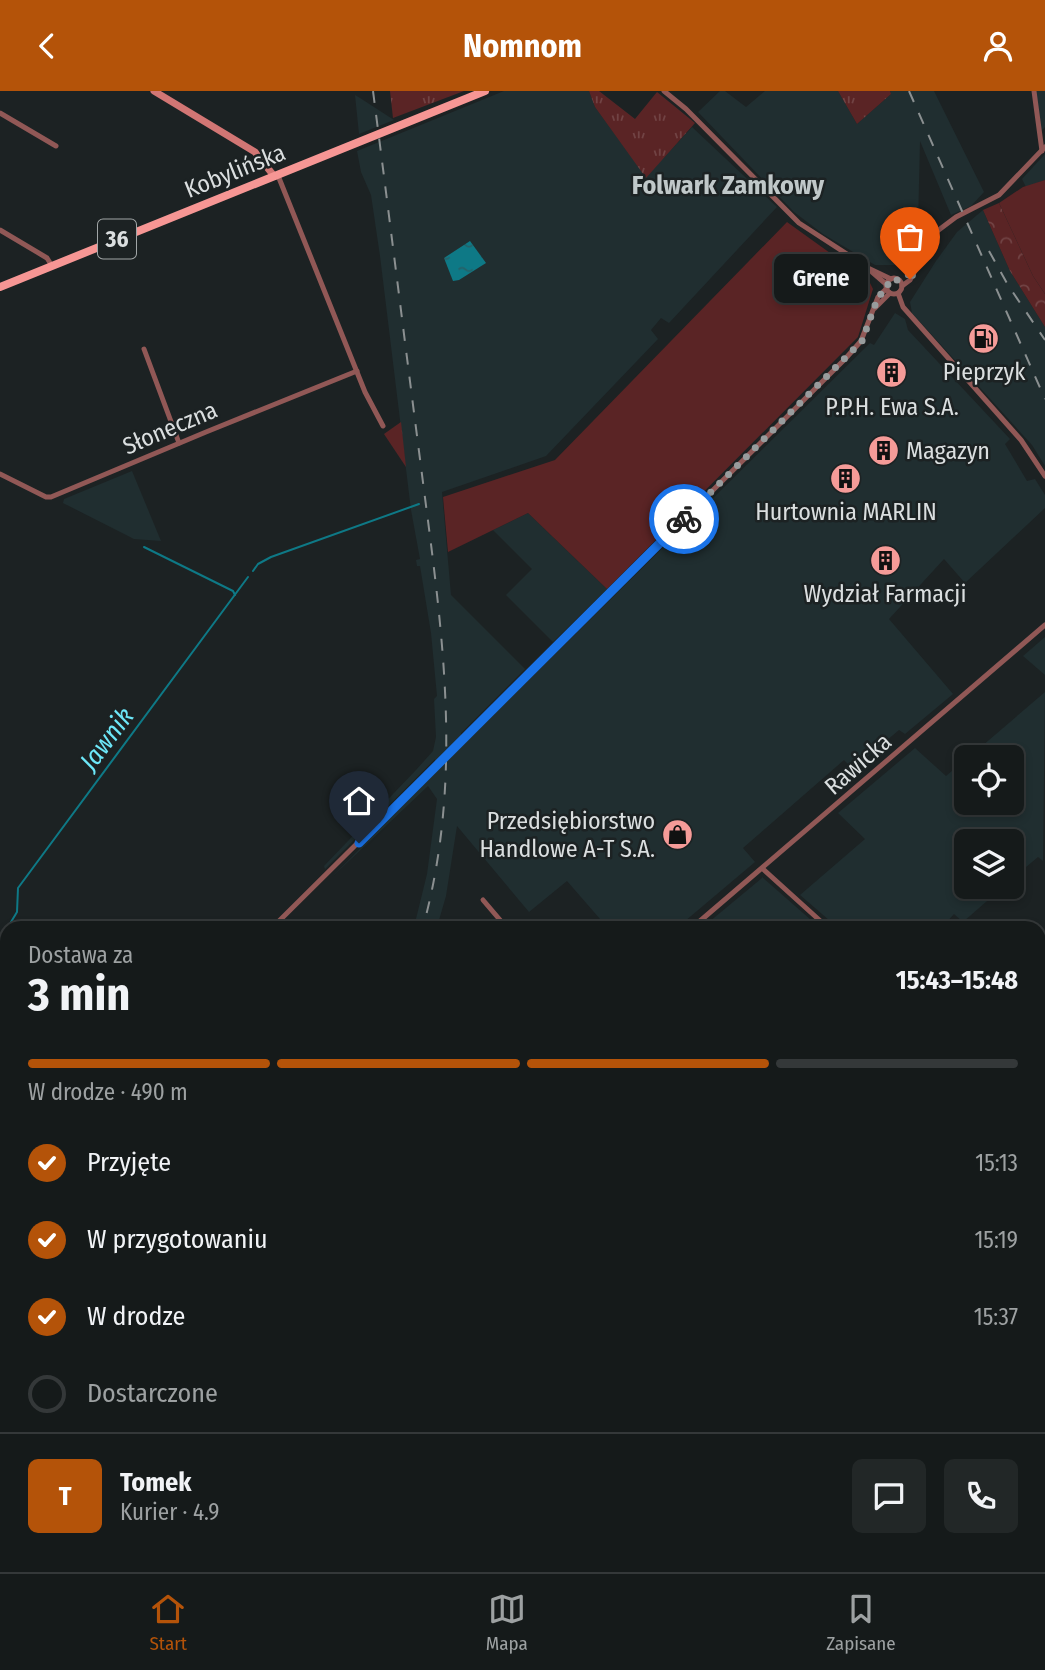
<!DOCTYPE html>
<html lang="pl">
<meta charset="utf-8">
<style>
:root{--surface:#151a1a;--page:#222727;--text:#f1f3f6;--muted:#9da1a2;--line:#343839;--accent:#b45309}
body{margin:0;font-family:"Fira Sans Condensed",sans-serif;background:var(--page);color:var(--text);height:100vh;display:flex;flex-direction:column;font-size:26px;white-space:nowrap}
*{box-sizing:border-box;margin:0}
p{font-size:23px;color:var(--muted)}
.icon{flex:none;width:38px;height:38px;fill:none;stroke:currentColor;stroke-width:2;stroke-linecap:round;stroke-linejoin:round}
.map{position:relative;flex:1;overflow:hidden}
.sheet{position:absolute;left:0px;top:830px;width:1046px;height:653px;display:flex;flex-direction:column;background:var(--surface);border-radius:21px 21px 0 0;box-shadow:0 4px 10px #0003,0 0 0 2px var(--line)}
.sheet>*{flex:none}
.controls{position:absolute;left:954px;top:654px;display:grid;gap:14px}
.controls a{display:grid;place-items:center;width:70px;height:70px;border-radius:10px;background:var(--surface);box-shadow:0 4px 10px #0003,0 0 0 2px var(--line);font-size:35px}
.pin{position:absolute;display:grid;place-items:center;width:60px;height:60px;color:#fff;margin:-72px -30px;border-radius:50% 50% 50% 0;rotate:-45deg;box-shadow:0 0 7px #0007}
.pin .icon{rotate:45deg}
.courier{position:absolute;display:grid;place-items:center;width:70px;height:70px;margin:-35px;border:5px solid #1a73e8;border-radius:50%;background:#fff;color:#222;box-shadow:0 2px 9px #0007}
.bubble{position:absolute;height:49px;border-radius:10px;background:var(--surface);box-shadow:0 4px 10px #0003,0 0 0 2px var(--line);font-size:23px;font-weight:700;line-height:49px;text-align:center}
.head em{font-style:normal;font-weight:700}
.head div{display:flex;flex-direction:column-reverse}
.head{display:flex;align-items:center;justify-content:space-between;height:119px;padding:0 28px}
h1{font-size:46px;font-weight:700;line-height:52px}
.bar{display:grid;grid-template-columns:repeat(4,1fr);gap:10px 7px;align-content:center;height:84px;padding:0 28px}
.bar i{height:9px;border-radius:5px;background:var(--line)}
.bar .on{background:var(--accent)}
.bar p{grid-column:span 4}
.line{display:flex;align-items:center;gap:18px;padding:0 28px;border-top:2px solid var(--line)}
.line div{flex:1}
.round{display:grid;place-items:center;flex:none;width:74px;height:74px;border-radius:10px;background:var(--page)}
ol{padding:0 28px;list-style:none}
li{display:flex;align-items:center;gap:21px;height:77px}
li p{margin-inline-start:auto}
li .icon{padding:7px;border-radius:50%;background:var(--accent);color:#fff;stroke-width:4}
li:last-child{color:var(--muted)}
li i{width:38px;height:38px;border:4px solid var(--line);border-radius:50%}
header{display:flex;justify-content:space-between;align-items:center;height:91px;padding:0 28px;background:var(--accent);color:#fff;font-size:32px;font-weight:700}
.tab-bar{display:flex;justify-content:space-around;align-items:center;height:98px;border-top:2px solid var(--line);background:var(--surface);font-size:19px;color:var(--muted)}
.tab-bar a{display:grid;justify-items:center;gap:4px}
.tab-bar .on{color:var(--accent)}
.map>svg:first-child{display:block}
.built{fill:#202e30}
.grass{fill:url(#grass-tufts)}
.park{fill:url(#park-crowns)}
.garden{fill:#5a2425}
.water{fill:url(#water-ripples)}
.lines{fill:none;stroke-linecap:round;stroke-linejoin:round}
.stream{stroke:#0e7986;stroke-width:2}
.street{stroke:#915856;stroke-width:5}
.secondary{stroke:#d27674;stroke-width:7}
.primary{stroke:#f69694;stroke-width:8}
.rail{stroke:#8b9091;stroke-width:2;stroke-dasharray:12 12;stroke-linecap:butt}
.done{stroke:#989c9d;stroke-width:7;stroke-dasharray:0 12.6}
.route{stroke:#1a73e8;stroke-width:9}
.labels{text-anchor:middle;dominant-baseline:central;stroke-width:5;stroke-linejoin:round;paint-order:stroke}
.shield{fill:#1c2223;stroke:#a1a6a7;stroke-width:2}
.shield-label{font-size:23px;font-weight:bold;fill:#dadedf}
.street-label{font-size:24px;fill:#dadedf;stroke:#1c2223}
.poi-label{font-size:24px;fill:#dadedf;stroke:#1c2223}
.neighbourhood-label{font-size:26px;font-weight:bold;fill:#c0c8c9;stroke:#1c2223}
.water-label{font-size:26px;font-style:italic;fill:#6de8f9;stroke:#1c2223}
</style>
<header><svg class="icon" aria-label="back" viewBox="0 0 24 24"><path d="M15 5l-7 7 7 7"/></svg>Nomnom<svg class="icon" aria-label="person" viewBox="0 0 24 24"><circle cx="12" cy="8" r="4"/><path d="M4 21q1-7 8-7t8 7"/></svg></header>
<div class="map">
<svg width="1045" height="1481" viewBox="0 0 1045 1481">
<defs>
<pattern id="grass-tufts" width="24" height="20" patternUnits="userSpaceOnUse" patternTransform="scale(1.75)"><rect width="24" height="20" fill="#5a2425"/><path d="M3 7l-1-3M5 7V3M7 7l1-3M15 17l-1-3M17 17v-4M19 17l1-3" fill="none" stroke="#714344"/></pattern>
<pattern id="park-crowns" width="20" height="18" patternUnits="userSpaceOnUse" patternTransform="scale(1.75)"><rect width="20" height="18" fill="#5a2425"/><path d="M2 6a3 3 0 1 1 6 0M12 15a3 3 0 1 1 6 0" fill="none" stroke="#714344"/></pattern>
<pattern id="water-ripples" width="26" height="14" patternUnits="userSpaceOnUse" patternTransform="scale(1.75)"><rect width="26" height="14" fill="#0e7986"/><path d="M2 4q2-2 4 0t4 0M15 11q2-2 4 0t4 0" fill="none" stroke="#256168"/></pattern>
</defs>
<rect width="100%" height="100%" fill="#1c2223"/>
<!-- built -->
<g class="built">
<path d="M 504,0 L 589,0 L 595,16 L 646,86 L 692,36 L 777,116 L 669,232 L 661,227 L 651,239 L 658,248 L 546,365 L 442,401 L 451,504 L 525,578 L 461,642 L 461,656 L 870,252 L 874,254 L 895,222 L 905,228 L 908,239 L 1010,348 L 1005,353 L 1027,390 L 1035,388 L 1045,404 L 1045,417 L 965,492 L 944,468 L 889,528 L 953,603 L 905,643 L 899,639 L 853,678 L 844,669 L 743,757 L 755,771 L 678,836 L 607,836 L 567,790 L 529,821 L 457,735 L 446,805 L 437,836 L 414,836 L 427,783 L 437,708 L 428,695 L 332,786 L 435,682 L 435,668 L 325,778 L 324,775 L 416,679 L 433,660 L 436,646 L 434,608 L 437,605 L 431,542 L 420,475 L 417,475 L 416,469 L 420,468 L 411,419 L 380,165 L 371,104 L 361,81 L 357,60 Z"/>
<path d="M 720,0 L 725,0 L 746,16 L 765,0 L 838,0 L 857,33 L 891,3 L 890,0 L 934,0 L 984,101 L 971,115 L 951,124 L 920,50 L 918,135 L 911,157 L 903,170 L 894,174 L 875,174 L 823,143 L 794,121 L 698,21 Z"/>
<path d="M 1036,0 L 1045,0 L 1045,36 L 1041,40 Z"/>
<path d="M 355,4 L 360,7 L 394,29 L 359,43 Z"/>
<path d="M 1045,63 L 1045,89 L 1026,96 L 1022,88 Z"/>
<path d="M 983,119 L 1010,180 L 1045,236 L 1045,375 L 1032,354 L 912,222 L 910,211 L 936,170 L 957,141 Z"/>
<path d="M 132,380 L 161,450 L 134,448 L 63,412 L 64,408 Z"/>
<path d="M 528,422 L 607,498 L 553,551 L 506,504 L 532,478 L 493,439 Z"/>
<path d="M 1045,546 L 1045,584 L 1023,565 Z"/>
<path d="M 1045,601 L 1043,770 L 1038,766 L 1012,788 L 1012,751 L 966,751 L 966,796 L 1003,796 L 963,831 L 954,823 L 942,836 L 837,836 L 800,804 L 865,748 L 838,722 L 915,657 L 946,685 L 966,668 L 966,712 L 1012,712 L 1012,667 L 968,667 Z"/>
<path d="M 762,786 L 819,836 L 703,836 L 762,787 Z"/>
</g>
<!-- grass -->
<g class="grass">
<path d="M 390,0 L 464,0 L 393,27 Z"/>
<path d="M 589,0 L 599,0 L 635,28 L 657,1 L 695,32 L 646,87 L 595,16 Z"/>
<path d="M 838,0 L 890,0 L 891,3 L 857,33 Z"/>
<path d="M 401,331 L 406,376 L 384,343 Z"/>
</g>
<!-- park -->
<path class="park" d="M 999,112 L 1033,185 L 1045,203 L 1045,236 L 1010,180 L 983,119 Z"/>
<!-- garden -->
<g class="garden">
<path d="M 1045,89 L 1045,203 L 1033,185 L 999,112 L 1023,96 Z"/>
<path d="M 787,131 L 869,190 L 873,198 L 858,246 L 607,498 L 528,422 L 448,461 L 443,406 L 555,369 Z"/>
</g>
<!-- water -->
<path class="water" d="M 470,150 L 486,172 L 459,189 L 453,190 L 444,167 Z"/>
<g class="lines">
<!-- stream -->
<g class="stream">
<path d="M 144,456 L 233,500 L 235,504"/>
<path d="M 253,480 L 258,473 L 271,466 L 419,413"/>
<path d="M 8,836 L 17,821 L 18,797 L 248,486"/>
<path d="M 0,850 L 7,838"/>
<path d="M 1040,1209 L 1045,1204"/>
<path d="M 716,1481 L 723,1475"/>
</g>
<!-- street -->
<g class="street">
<path d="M 664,0 L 686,18 L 799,132 L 870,178 L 891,188"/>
<path d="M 1034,0 L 1042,60"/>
<path d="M 0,22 L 56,55"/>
<path d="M 274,85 L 279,87 L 365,301 L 383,335"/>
<path d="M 0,139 L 47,167 L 52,175"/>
<path d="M 872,181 L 887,194"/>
<circle cx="894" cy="195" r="8"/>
<path d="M 902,195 L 910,189 L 936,141 L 956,126 L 999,104 L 1045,56"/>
<path d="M 898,202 L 903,216 L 1021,349 L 1045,385"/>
<path d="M 875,217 L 890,202"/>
<path d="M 144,258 L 179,352"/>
<path d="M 0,383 L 46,406 L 51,406 L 206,341 L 357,280"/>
<path d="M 763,778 L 827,836"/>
<path d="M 483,809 L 506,836"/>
<path d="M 273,836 L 846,267 L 861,250 L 878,206 L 887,197"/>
<path d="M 693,836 L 1045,534"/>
<path d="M 1040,949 L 1045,944"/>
<path d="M 1040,1009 L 1045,1014"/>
<path d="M 1040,1151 L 1045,1143"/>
<path d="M 0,1155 L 7,1148"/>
<path d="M 0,1337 L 7,1341"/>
<path d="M 211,1475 L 218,1481"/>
<path d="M 616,1481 L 619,1475"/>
</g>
<!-- secondary -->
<path class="secondary" d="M 154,0 L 255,61 L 274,85"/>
<!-- primary -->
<path class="primary" d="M 0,196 L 485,0"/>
<!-- rail -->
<g class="rail">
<path d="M 373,0 C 389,123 404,245 420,368 C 440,526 466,679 423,836"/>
<path d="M 909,0 L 1045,308"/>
<path d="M 989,160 L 1008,194 L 1045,249"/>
<path d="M 1040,1101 L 1045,1099"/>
<path d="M 0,1343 L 7,1338"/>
</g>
</g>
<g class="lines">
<!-- done -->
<path class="done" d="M 684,428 L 862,250 L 878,206 L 887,197 L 889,189 L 899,189 L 915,180 L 910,188"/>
<!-- route -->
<path class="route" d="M 359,752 L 684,428"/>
</g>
<!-- icons -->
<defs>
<symbol id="fuel-disc" viewBox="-11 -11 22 22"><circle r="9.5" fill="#f59b98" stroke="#1c2223"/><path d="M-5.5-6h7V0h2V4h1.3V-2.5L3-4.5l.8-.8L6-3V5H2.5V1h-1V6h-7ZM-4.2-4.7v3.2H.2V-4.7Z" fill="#111"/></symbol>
<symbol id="building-disc" viewBox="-11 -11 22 22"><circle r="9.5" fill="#f59b98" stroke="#1c2223"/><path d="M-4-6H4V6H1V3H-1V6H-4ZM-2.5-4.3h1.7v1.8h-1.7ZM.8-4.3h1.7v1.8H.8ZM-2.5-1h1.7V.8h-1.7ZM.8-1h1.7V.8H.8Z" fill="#111"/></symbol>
<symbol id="shop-disc" viewBox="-11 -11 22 22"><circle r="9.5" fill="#f59b98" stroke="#1c2223"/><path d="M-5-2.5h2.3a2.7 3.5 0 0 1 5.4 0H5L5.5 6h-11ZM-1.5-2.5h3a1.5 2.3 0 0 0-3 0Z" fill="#111"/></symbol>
</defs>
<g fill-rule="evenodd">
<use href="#fuel-disc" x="966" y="230" width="35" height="35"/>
<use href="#building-disc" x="874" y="264" width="35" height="35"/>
<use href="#building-disc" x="866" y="342" width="35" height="35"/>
<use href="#building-disc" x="828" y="370" width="35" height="35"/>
<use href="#building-disc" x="868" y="452" width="35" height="35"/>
<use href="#shop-disc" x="660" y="726" width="35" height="35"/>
</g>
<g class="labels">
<!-- shield labels -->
<rect class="shield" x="98" y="128.5" width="38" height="39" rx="5"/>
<g class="shield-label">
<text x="117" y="148">36</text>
</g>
<!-- street labels -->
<g class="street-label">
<text transform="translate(235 80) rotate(-22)">Kobylińska</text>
<text transform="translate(170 337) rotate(-23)">Słoneczna</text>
<text transform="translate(858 673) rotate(-41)">Rawicka</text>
</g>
<!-- poi labels -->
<g class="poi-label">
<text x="984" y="281">Pieprzyk</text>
<text x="892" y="316">P.P.H. Ewa S.A.</text>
<text x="906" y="360" text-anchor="start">Magazyn</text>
<text x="846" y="421">Hurtownia MARLIN</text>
<text x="885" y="503">Wydział Farmacji</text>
<text x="655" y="730" text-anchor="end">Przedsiębiorstwo<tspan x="655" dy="28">Handlowe A-T S.A.</tspan></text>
</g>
<!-- neighbourhood labels -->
<g class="neighbourhood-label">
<text x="728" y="94">Folwark Zamkowy</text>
</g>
<!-- water labels -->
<g class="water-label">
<text transform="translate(107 648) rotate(-53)">Jawnik</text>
</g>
</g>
</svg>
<div class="controls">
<a><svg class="icon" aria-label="locate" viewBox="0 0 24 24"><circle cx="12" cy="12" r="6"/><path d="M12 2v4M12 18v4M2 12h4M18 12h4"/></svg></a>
<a><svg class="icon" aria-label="layers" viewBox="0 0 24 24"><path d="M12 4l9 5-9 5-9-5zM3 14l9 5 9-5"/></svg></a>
</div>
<div class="pin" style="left:910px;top:188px;background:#ea580c"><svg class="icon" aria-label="bag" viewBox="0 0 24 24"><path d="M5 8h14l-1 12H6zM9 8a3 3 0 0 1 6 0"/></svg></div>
<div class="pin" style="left:359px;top:752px;background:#1f2937"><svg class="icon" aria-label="home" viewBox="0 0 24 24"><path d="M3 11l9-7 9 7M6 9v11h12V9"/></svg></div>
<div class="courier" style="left:684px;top:428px"><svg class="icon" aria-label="bike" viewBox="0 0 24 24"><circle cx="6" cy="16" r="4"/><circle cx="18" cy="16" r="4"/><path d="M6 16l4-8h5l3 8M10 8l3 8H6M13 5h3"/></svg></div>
<div class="bubble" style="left:774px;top:163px;width:94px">Grene</div>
<section class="sheet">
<div class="head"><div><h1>3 min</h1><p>Dostawa za</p></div><em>15:43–15:48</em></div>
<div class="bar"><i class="on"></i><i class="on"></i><i class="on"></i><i></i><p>W drodze · 490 m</p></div>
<ol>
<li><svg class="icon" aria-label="check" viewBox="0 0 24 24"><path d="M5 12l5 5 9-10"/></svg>Przyjęte<p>15:13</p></li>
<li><svg class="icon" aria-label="check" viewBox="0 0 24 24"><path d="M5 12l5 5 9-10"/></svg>W przygotowaniu<p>15:19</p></li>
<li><svg class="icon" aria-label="check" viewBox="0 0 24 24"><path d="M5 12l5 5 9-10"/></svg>W drodze<p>15:37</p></li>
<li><i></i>Dostarczone</li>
</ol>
<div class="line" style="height:126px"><b class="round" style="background:var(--accent);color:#fff">T</b><div><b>Tomek</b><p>Kurier · 4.9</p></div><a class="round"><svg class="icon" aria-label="chat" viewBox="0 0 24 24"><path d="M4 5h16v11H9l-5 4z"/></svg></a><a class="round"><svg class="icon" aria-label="phone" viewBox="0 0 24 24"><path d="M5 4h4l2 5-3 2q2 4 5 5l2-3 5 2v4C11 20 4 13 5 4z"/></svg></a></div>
</section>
</div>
<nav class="tab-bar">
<a class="on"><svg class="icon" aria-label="home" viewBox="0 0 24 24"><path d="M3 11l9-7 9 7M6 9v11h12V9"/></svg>Start</a>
<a><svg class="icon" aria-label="map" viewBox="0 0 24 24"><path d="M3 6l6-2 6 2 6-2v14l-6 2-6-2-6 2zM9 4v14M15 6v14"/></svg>Mapa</a>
<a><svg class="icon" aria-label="saved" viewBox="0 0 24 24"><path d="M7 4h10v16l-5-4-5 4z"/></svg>Zapisane</a>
</nav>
